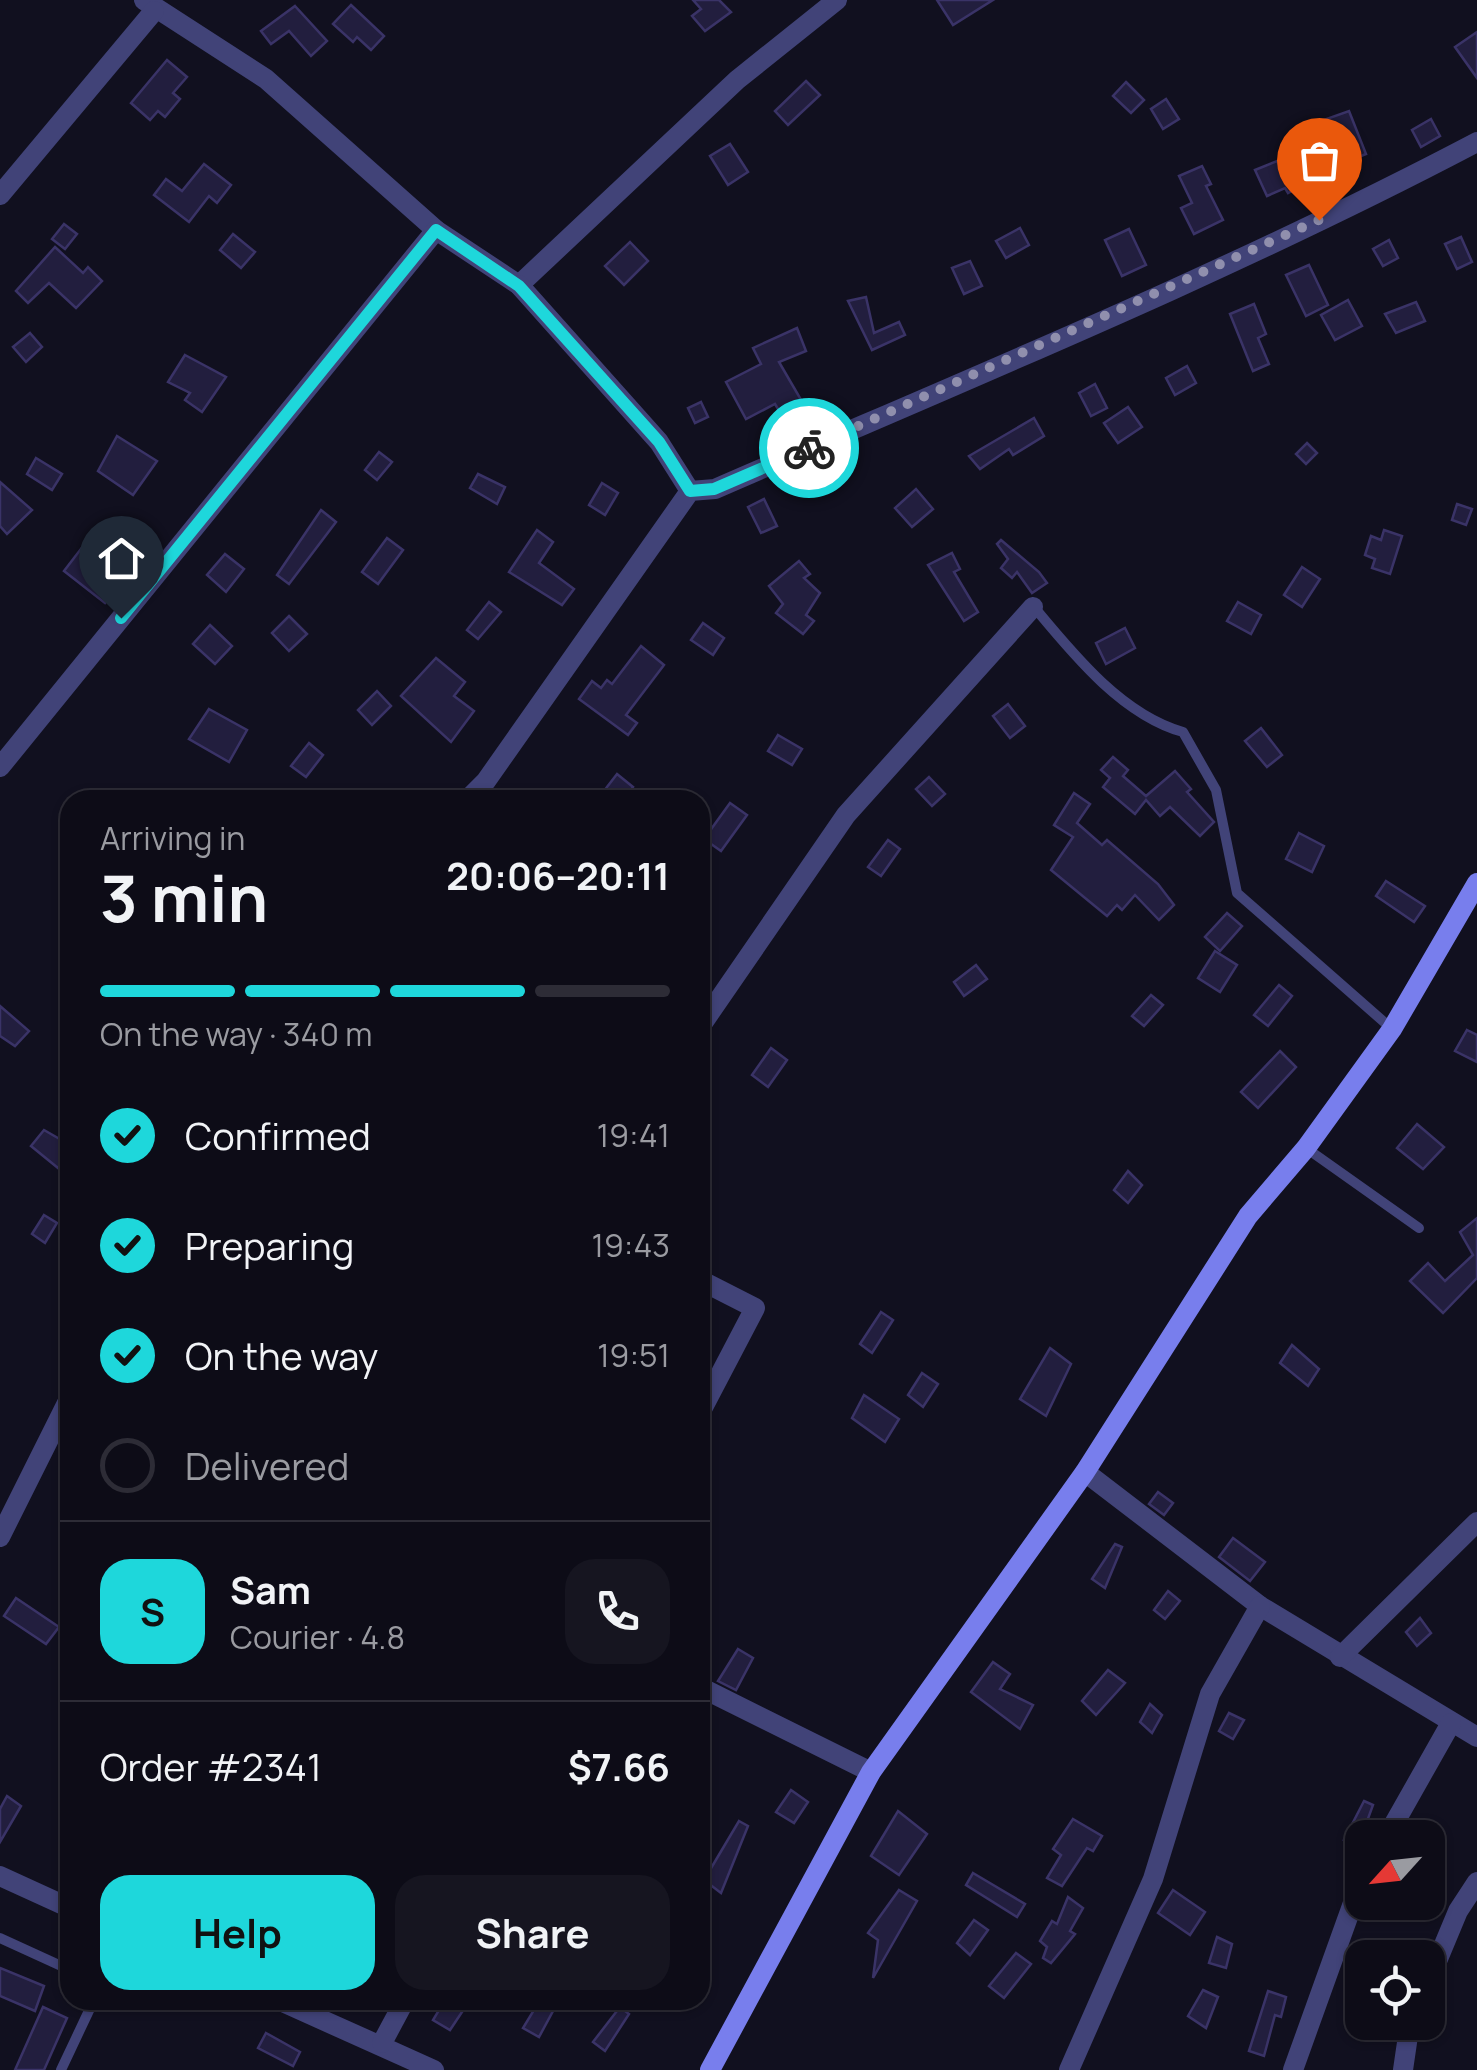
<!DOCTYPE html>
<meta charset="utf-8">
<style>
:root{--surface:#0d0c17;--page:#161520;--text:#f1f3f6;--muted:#9a9ba1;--line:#2d2c36;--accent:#1ed7db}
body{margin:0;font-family:Manrope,sans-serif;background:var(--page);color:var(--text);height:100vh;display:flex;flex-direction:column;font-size:38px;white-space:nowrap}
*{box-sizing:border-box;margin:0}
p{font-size:32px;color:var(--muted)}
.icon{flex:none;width:55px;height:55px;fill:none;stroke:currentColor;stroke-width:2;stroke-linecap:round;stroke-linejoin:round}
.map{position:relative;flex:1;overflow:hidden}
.sheet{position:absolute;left:60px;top:790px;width:650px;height:1220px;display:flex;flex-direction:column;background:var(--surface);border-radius:30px;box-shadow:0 2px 8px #0004,0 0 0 2px var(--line)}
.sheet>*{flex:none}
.needle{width:65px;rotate:243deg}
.buttons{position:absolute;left:1345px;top:1820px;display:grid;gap:20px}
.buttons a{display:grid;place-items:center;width:100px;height:100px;border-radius:20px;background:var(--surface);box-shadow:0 2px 8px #0004,0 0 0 2px var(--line);font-size:50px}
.pin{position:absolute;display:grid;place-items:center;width:85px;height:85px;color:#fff;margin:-102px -42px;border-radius:50% 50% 50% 0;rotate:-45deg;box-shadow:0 0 10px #0007}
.pin .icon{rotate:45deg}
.courier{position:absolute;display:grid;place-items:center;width:100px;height:100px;margin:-50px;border:8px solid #1ed7db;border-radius:50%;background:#fff;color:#222;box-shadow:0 2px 12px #0007}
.head em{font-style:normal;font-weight:700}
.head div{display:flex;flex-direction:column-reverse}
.head{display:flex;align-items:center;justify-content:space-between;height:170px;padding:0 40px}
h1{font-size:65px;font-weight:700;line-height:75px}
.bar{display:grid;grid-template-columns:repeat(4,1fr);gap:15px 10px;align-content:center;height:120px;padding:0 40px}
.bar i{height:12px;border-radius:8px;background:var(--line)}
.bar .current{background:var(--accent)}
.bar p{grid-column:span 4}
.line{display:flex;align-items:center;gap:25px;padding:0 40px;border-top:2px solid var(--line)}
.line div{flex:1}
.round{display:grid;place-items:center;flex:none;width:105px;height:105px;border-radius:30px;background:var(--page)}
ol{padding:0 40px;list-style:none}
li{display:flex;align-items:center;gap:30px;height:110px}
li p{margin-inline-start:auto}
li .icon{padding:10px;border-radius:50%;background:var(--accent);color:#111;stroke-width:4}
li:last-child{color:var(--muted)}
li i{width:55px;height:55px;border:5px solid var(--line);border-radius:50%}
.button{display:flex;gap:20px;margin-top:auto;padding:20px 40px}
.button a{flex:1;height:115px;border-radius:30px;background:var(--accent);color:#111;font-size:40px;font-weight:700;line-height:115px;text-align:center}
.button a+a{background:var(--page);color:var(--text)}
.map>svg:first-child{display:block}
.building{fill:#221e3e;stroke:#3a3367;stroke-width:2.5}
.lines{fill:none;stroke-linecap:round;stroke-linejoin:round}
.lane{stroke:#414378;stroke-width:10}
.street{stroke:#414378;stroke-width:20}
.secondary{stroke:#787eed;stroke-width:20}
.done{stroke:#908fad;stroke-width:10;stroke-dasharray:0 18}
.route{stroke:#1ed7db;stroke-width:12}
</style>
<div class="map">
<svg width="1477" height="2070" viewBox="0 0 1477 2070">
<rect width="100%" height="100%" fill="#11101f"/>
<!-- building -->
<g class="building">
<path d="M 693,0 L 719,0 L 731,12 L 705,31 L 692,16 L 701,9 Z"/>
<path d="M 937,0 L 993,0 L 953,25 Z"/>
<path d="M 351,5 L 384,36 L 371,50 L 357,37 L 353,42 L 333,24 Z"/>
<path d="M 295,6 L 327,41 L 311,56 L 289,31 L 271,44 L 261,31 Z"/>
<path d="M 1477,32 L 1477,78 L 1455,47 Z"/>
<path d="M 167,60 L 187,77 L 173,93 L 180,99 L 165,117 L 158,111 L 150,120 L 131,103 Z"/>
<path d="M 806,81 L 820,95 L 788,125 L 775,111 Z"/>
<path d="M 1126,82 L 1144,100 L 1131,113 L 1113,96 Z"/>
<path d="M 1166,99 L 1179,119 L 1163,129 L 1151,109 Z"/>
<path d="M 1349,111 L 1366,154 L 1344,163 L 1332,133 L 1310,142 L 1304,127 Z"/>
<path d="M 1431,119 L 1440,136 L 1421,147 L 1412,130 Z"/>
<path d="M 730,144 L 748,172 L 728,185 L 710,156 Z"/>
<path d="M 1277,161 L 1282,171 L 1297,163 L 1307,183 L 1288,193 L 1285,188 L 1267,196 L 1255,170 Z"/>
<path d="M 204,164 L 231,185 L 217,203 L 209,196 L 189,222 L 154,195 L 166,179 L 182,191 Z"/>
<path d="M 1202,166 L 1211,184 L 1206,186 L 1223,220 L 1194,234 L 1181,208 L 1192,203 L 1179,176 Z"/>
<path d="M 64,224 L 77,234 L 65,249 L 52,239 Z"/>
<path d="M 1020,228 L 1029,245 L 1006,258 L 996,241 Z"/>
<path d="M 1129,229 L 1146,265 L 1122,276 L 1105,240 Z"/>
<path d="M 233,234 L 255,252 L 241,268 L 220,250 Z"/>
<path d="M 1461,237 L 1472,262 L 1457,269 L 1445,244 Z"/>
<path d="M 1389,240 L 1398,258 L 1383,266 L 1373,249 Z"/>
<path d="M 630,242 L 648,261 L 624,285 L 605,266 Z"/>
<path d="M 55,247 L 83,273 L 88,267 L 102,281 L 76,308 L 49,283 L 28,303 L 16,291 Z"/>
<path d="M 970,261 L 982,286 L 964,294 L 952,268 Z"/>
<path d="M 1309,265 L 1328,305 L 1306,316 L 1286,275 Z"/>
<path d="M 866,297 L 874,333 L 899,322 L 905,335 L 872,350 L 848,301 Z"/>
<path d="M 1348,300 L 1362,326 L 1335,340 L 1321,315 Z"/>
<path d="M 1416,302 L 1425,321 L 1396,333 L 1385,314 Z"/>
<path d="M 1254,304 L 1266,334 L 1258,338 L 1269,364 L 1253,371 L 1230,314 Z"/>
<path d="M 797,328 L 806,351 L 779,362 L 807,410 L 786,422 L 775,404 L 746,419 L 726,382 L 761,364 L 753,348 Z"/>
<path d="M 30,333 L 42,347 L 26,362 L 13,347 Z"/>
<path d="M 185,355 L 226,377 L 202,412 L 185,400 L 190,393 L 168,382 Z"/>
<path d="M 1187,366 L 1196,383 L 1175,395 L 1166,378 Z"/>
<path d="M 1095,384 L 1107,408 L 1091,416 L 1079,393 Z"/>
<path d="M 701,402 L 708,417 L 695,423 L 688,408 Z"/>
<path d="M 1128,407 L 1142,427 L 1118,443 L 1104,423 Z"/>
<path d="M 1034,418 L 1044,436 L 1013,455 L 1009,449 L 980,469 L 969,456 Z"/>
<path d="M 117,436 L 157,461 L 133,495 L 98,471 Z"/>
<path d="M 1307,443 L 1317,453 L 1306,464 L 1296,454 Z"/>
<path d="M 379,452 L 392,462 L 377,480 L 365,470 Z"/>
<path d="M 36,458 L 62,474 L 52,490 L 27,474 Z"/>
<path d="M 478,474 L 505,487 L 497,504 L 470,488 Z"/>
<path d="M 0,482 L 32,510 L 7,534 L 0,526 Z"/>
<path d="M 602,483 L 618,493 L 605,515 L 589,505 Z"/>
<path d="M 916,489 L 933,509 L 912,527 L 895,508 Z"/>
<path d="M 764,499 L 777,526 L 761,533 L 748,507 Z"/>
<path d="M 1457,504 L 1472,509 L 1466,525 L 1452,520 Z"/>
<path d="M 321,510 L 336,522 L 289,584 L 277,575 Z"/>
<path d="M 537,530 L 553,542 L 539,563 L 574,589 L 562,605 L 509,572 Z"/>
<path d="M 1384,530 L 1402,536 L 1390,574 L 1372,568 L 1375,559 L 1365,555 L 1371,536 L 1381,540 Z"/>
<path d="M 387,538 L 403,550 L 378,584 L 362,572 Z"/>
<path d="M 1001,540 L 1039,572 L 1047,583 L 1032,593 L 1017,572 L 1012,578 L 1001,568 L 1008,559 L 997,544 Z"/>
<path d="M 84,545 L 103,560 L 111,550 L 133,566 L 105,603 L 64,571 Z"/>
<path d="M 952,553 L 960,569 L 954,572 L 978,612 L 964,621 L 928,565 Z"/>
<path d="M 225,554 L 244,569 L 226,592 L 207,575 Z"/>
<path d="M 799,561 L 810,574 L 804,578 L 820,593 L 806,615 L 814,621 L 803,634 L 776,613 L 783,604 L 769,586 Z"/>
<path d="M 1302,567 L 1320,579 L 1302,607 L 1284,595 Z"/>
<path d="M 489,602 L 501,612 L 478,639 L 467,630 Z"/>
<path d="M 1238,602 L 1261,615 L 1251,634 L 1227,621 Z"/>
<path d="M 289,616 L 307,634 L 289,651 L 272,633 Z"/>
<path d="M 703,623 L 724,638 L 713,655 L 691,640 Z"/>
<path d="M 210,625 L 232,646 L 215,664 L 193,644 Z"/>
<path d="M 1125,628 L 1135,648 L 1106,664 L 1096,643 Z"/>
<path d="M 641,646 L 664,665 L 626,715 L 637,723 L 628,735 L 579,699 L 592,681 L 601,688 L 607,680 L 612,684 Z"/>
<path d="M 436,658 L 465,682 L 454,696 L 474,711 L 451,742 L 401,696 Z"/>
<path d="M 377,691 L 391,706 L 372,725 L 358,710 Z"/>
<path d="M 1008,704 L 1025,726 L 1010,738 L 993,716 Z"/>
<path d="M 209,709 L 247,730 L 229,762 L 189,739 Z"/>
<path d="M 1261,728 L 1282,755 L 1267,767 L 1245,741 Z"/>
<path d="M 778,735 L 802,749 L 792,765 L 768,751 Z"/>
<path d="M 309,743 L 323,755 L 306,777 L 291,766 Z"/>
<path d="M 1113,757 L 1128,770 L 1123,776 L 1146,796 L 1175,771 L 1191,789 L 1187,792 L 1214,822 L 1200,836 L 1170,807 L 1160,816 L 1146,800 L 1135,814 L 1103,787 L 1110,778 L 1101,770 Z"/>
<path d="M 617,774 L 633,787 L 623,800 L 597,800 Z"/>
<path d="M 929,777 L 945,794 L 932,806 L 916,789 Z"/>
<path d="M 1074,793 L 1090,804 L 1077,823 L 1102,845 L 1107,840 L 1158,884 L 1174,905 L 1159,920 L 1135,895 L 1122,910 L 1117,905 L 1107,916 L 1051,870 L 1073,837 L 1054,825 Z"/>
<path d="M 730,803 L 747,815 L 721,851 L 704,839 Z"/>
<path d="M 1299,833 L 1324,846 L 1312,872 L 1286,859 Z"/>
<path d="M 888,840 L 900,849 L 881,876 L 868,867 Z"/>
<path d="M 1386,881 L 1425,906 L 1414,922 L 1376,896 Z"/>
<path d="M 1227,913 L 1242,926 L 1220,951 L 1205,937 Z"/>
<path d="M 1215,951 L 1237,965 L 1220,992 L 1198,978 Z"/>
<path d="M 976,965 L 987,979 L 964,996 L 954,982 Z"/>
<path d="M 1279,985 L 1292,996 L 1268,1026 L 1254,1015 Z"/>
<path d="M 1151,995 L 1163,1005 L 1144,1026 L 1132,1016 Z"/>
<path d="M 0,1006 L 29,1031 L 15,1046 L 0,1036 Z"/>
<path d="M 1467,1030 L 1477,1035 L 1477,1062 L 1455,1051 Z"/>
<path d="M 771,1048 L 787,1060 L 768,1087 L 752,1075 Z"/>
<path d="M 1280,1051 L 1296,1067 L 1258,1108 L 1241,1092 Z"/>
<path d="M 1417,1124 L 1444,1147 L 1423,1169 L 1397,1148 Z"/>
<path d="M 44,1130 L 70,1145 L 58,1168 L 31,1146 Z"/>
<path d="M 1128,1171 L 1142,1185 L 1128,1203 L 1114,1190 Z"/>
<path d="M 44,1215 L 57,1223 L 45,1243 L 32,1234 Z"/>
<path d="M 1477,1218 L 1477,1278 L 1443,1313 L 1410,1281 L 1428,1263 L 1445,1281 L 1473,1255 L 1460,1232 Z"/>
<path d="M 881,1312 L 893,1320 L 872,1353 L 860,1344 Z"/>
<path d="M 1292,1345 L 1319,1369 L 1308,1386 L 1280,1363 Z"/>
<path d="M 1050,1348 L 1071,1364 L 1046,1416 L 1020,1399 Z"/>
<path d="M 922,1373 L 938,1384 L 923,1407 L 908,1395 Z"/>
<path d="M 864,1395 L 899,1419 L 885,1442 L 852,1418 Z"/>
<path d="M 1158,1492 L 1173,1503 L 1164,1515 L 1149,1504 Z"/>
<path d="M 1233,1538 L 1265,1562 L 1250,1581 L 1219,1557 Z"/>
<path d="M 1115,1544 L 1122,1547 L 1105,1588 L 1092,1579 Z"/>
<path d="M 1168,1591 L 1180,1601 L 1165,1619 L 1154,1610 Z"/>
<path d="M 16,1598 L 59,1627 L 46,1644 L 4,1616 Z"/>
<path d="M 1420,1618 L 1431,1633 L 1417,1646 L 1406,1632 Z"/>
<path d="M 738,1649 L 753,1658 L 736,1690 L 718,1681 Z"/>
<path d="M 993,1662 L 1010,1674 L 1000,1689 L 1033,1705 L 1020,1729 L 971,1692 Z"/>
<path d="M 1108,1670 L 1125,1683 L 1096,1715 L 1082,1701 Z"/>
<path d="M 1150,1704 L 1162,1715 L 1152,1733 L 1140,1722 Z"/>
<path d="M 1229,1713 L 1244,1720 L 1233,1739 L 1219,1731 Z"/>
<path d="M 791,1790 L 808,1802 L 794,1823 L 776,1812 Z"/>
<path d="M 7,1796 L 21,1806 L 0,1842 L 0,1809 Z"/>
<path d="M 1364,1801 L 1373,1805 L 1358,1846 L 1344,1840 Z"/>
<path d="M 898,1811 L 927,1834 L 899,1875 L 871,1856 Z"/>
<path d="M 1073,1819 L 1102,1836 L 1093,1851 L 1087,1848 L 1062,1886 L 1047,1878 L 1061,1855 L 1053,1849 Z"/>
<path d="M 739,1821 L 748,1826 L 721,1893 L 704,1880 Z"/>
<path d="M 973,1873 L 1025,1904 L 1017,1917 L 966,1885 Z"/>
<path d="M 899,1890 L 917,1901 L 873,1978 L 878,1940 L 868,1933 Z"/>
<path d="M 1173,1890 L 1205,1912 L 1190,1935 L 1158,1913 Z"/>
<path d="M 1068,1897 L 1083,1908 L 1070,1931 L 1075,1934 L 1051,1963 L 1043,1958 L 1047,1947 L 1040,1941 L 1052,1921 L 1057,1924 Z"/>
<path d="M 974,1920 L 988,1930 L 970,1955 L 957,1943 Z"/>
<path d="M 1217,1937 L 1232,1944 L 1226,1968 L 1209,1963 Z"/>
<path d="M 1016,1953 L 1031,1964 L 1004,1998 L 989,1986 Z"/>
<path d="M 0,1968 L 44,1986 L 35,2011 L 0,1996 Z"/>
<path d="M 1203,1990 L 1218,1997 L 1206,2028 L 1188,2016 Z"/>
<path d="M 1268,1991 L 1286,1997 L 1281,2017 L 1275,2015 L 1264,2056 L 1249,2051 Z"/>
<path d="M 445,2000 L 470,2000 L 450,2030 L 433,2020 Z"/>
<path d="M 540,2000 L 559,2000 L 539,2037 L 523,2028 Z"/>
<path d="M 43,2007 L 67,2018 L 44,2070 L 15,2070 Z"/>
<path d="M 620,2007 L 629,2014 L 605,2051 L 593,2042 Z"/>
<path d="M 266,2033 L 300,2052 L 293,2066 L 258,2048 Z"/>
</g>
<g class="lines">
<!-- lane -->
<g class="lane">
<path d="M 1034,607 C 1073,654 1122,715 1183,732 L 1216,790 L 1237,893 L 1392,1029"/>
<path d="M 1306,1148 L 1419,1228"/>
<path d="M 0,1938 L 70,1970"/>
<path d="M 61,2070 L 94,2000"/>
</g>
<!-- street -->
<g class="street">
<path d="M 144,0 L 266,79 L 436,230 L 519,285 L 737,80 L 837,0"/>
<path d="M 0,195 L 154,11"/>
<path d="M 519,285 L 659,442 L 690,491"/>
<path d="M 0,767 L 436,230"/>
<path d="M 467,800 L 486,781 L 690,491 L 715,489 C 970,378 1230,272 1477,142"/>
<path d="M 700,1027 L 846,815 L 1033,607"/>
<path d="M 700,1280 L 755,1308 L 700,1413"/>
<path d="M 1085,1472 L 1260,1606 L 1477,1737"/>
<path d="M 0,1537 L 70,1397"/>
<path d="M 1340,1657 L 1477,1522"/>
<path d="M 700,1687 L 871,1772"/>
<path d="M 1386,1838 L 1451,1723"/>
<path d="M 0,1876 L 70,1908"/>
<path d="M 1428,1983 L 1458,1911 L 1477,1882"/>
<path d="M 278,2000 L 434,2070"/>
<path d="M 382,2043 L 405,2000"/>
<path d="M 1069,2070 L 1153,1879 L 1210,1694 L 1260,1606"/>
<path d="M 1293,2070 L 1362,1878"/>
<path d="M 1403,2070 L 1410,2022"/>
</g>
<!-- secondary -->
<path class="secondary" d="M 710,2070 L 871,1772 L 1085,1472 L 1248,1216 L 1306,1148 L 1392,1029 L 1477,883"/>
</g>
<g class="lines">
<!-- done -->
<path class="done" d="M 809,448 L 1319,220"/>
<!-- route -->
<path class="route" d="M 121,618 L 436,230 L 519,286 L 659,442 L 690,491 L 714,489 L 809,448"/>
</g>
</svg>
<div class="buttons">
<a><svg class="needle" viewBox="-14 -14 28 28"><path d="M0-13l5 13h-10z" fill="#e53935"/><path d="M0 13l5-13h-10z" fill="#9a9ba1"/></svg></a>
<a><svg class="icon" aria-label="locate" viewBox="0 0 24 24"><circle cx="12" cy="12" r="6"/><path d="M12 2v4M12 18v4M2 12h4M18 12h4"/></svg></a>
</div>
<div class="pin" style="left:1319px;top:220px;background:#ea580c"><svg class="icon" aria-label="bag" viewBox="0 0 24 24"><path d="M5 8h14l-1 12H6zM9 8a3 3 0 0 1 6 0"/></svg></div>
<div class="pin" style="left:121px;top:618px;background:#1f2937"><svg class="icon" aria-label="home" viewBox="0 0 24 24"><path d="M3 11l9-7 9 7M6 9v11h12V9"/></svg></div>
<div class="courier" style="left:809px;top:448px"><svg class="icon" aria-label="bike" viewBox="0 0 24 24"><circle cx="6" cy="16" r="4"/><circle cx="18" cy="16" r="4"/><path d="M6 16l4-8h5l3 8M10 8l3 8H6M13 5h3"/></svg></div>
<section class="sheet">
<div class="head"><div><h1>3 min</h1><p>Arriving in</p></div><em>20:06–20:11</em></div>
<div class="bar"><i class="current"></i><i class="current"></i><i class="current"></i><i></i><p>On the way · 340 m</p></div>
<ol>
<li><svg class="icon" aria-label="check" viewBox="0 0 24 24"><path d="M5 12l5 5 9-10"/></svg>Confirmed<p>19:41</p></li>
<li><svg class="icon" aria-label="check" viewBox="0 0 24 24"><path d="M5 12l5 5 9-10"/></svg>Preparing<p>19:43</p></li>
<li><svg class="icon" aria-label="check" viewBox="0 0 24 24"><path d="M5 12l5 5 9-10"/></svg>On the way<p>19:51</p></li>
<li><i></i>Delivered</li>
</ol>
<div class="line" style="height:180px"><b class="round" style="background:var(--accent);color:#111">S</b><div><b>Sam</b><p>Courier · 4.8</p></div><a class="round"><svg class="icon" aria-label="phone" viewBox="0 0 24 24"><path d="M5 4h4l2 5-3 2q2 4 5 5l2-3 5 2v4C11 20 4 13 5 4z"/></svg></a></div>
<div class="line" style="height:130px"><div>Order #2341</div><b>$7.66</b></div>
<div class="button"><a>Help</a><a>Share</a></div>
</section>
</div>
